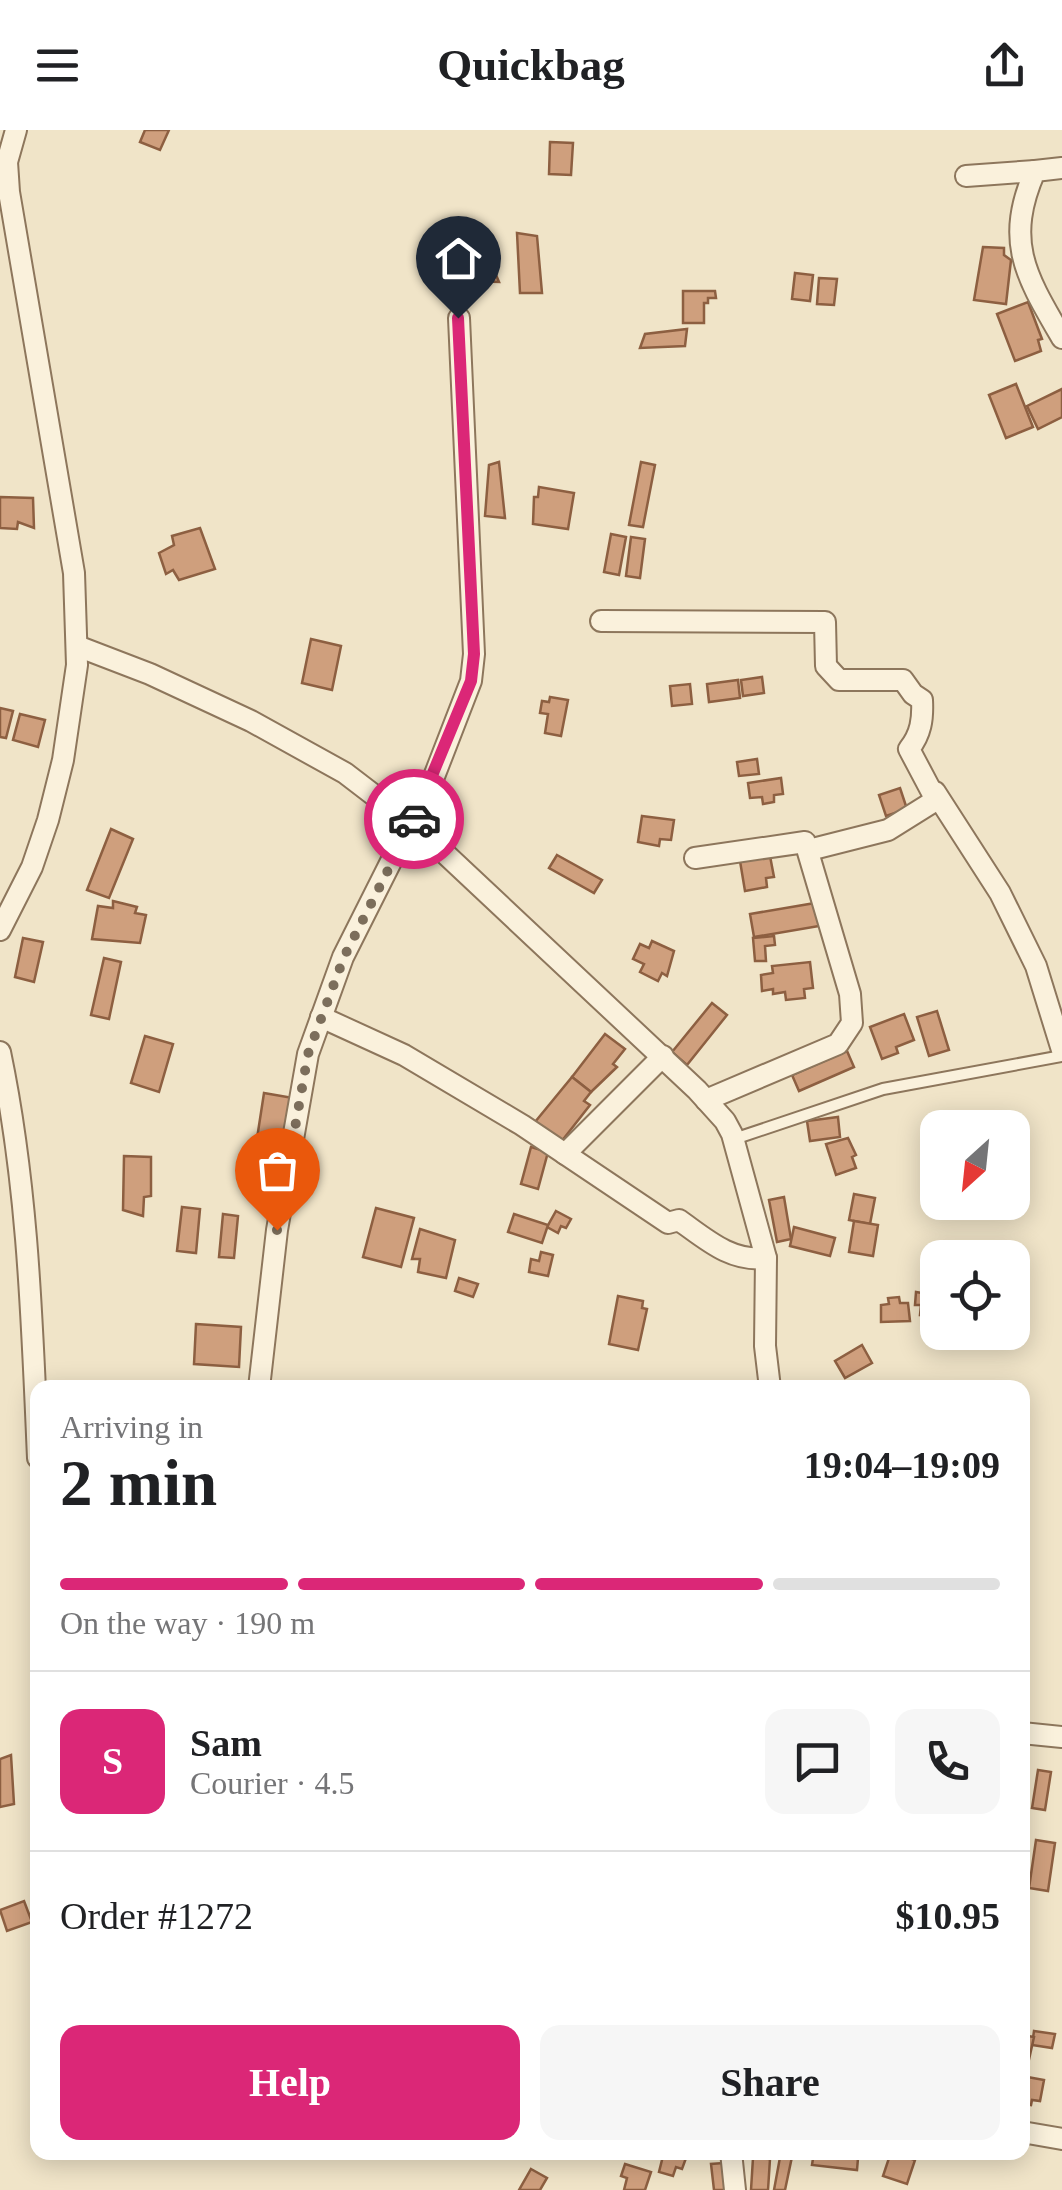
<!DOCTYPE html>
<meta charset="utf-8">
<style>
:root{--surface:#fff;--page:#f6f6f6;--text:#202124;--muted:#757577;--line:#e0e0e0;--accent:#db2777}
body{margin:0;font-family:"Times New Roman",serif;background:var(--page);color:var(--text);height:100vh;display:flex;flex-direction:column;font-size:38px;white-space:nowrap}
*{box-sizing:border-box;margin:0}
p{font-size:32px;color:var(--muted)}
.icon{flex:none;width:55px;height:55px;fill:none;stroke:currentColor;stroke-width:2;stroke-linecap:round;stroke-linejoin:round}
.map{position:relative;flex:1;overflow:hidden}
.panel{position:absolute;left:30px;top:1250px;width:1000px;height:780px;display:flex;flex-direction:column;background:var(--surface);border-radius:20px;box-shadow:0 5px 25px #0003}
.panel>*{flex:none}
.needle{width:65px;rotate:207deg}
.tools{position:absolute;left:920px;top:980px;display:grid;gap:20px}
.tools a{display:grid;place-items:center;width:110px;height:110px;border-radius:20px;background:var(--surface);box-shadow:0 5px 25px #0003;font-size:50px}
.pin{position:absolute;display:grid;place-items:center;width:85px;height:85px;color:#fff;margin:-102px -42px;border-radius:50% 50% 50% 0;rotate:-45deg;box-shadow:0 0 10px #0007}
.pin .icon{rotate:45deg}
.courier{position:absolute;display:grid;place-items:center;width:100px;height:100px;margin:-50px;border:8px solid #db2777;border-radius:50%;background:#fff;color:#222;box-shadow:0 2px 12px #0007}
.overview em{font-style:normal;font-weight:700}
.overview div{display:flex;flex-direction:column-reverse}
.overview{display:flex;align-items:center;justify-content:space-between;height:170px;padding:0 30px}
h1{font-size:65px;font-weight:700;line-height:75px}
.bar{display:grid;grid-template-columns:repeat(4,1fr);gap:15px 10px;align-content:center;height:120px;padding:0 30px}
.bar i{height:12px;border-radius:8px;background:var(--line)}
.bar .selected{background:var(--accent)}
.bar p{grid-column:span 4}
.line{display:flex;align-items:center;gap:25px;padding:0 30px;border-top:2px solid var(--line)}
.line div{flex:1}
.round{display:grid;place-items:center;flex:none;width:105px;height:105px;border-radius:20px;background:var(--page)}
.button{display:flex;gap:20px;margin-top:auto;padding:20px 30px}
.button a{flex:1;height:115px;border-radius:20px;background:var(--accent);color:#fff;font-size:40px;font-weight:700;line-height:115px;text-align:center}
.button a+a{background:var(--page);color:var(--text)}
header{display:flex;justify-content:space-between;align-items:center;height:130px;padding:0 30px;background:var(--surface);font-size:45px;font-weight:700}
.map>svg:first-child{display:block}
.building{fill:#cf9f7d;stroke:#8d5f41;stroke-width:2.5}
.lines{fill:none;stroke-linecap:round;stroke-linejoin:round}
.lane-casing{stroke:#8d765c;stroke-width:14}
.street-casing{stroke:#8d765c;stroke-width:24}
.lane{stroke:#faf1dc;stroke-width:10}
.street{stroke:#faf1dc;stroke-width:20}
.done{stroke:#7c6e5b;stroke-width:10;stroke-dasharray:0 18}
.route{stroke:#db2777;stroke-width:12}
</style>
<header><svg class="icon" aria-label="menu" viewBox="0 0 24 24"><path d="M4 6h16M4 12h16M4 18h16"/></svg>Quickbag<svg class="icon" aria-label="share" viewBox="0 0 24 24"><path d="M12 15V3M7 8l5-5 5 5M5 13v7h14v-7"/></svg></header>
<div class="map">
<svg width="1062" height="2060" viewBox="0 0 1062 2060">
<rect width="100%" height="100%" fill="#f0e4c8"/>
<!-- building -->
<g class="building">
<path d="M 145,0 L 169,0 L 160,20 L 140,12 Z"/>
<path d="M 550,12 L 573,13 L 571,45 L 549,44 Z"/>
<path d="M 517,103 L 537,106 L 542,163 L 520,163 Z"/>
<path d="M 983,117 L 1004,118 L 1004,125 L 1011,130 L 1006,174 L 974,170 Z"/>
<path d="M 470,131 L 490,131 L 499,152 L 470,151 Z"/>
<path d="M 795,143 L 813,145 L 810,171 L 792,169 Z"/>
<path d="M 819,148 L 837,149 L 834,175 L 817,174 Z"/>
<path d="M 683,161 L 715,161 L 716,168 L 708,168 L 708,173 L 704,173 L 704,193 L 683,193 Z"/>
<path d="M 1028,172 L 1042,209 L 1038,210 L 1041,221 L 1015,231 L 997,184 Z"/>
<path d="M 687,199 L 685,216 L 640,218 L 645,204 Z"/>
<path d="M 1016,254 L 1033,297 L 1006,308 L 989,265 Z"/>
<path d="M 1062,259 L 1062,287 L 1038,299 L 1027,276 Z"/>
<path d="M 499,332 L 505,388 L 485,386 L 489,335 Z"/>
<path d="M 641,332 L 655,335 L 643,397 L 629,395 Z"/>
<path d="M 539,357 L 574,363 L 568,399 L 533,394 L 534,367 L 538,367 Z"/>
<path d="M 0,367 L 33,368 L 34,398 L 18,392 L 17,399 L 0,398 Z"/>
<path d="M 200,398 L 215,439 L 179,450 L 173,440 L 166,444 L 159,423 L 174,415 L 172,406 Z"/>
<path d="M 611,404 L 626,407 L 619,445 L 604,442 Z"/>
<path d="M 631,407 L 645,409 L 640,448 L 626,446 Z"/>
<path d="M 311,509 L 341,516 L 332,560 L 302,553 Z"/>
<path d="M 762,547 L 764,563 L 743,566 L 741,550 Z"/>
<path d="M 738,550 L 740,568 L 709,572 L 707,554 Z"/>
<path d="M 690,554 L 692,574 L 672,576 L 670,556 Z"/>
<path d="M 550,567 L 568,570 L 561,606 L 545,603 L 548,584 L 540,583 L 542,571 L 549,572 Z"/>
<path d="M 0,578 L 13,581 L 6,608 L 0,607 Z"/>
<path d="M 20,584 L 45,590 L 38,617 L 13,610 Z"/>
<path d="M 757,629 L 759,644 L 739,646 L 737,632 Z"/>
<path d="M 781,648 L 783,664 L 774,665 L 774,672 L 763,674 L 762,667 L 750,668 L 748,653 Z"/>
<path d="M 900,658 L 907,679 L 886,686 L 879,665 Z"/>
<path d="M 642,686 L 674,690 L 671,710 L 660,709 L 659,716 L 638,712 Z"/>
<path d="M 111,699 L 133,709 L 109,768 L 87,760 Z"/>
<path d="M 557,725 L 602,750 L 594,763 L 549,738 Z"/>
<path d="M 770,726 L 774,747 L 766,748 L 767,757 L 745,761 L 740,731 Z"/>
<path d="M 113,771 L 137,777 L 135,783 L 146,785 L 140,813 L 92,809 L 98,776 L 113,778 Z"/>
<path d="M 815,773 L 819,796 L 754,807 L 750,784 Z"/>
<path d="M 774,806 L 775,815 L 765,816 L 766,831 L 755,831 L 753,808 Z"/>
<path d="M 23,808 L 43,812 L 34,852 L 15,847 Z"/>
<path d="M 652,811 L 674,821 L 667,846 L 662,843 L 658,851 L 640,842 L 644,834 L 633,829 L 640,814 L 649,818 Z"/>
<path d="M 104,828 L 121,832 L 109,889 L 91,885 Z"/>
<path d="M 810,832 L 813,858 L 804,859 L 805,868 L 786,870 L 785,862 L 773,864 L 773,859 L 762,861 L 761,845 L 773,843 L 772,836 Z"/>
<path d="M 712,873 L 727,885 L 687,935 L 672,922 Z"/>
<path d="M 937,881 L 949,920 L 929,926 L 917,887 Z"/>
<path d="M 904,884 L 914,910 L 896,917 L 898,923 L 882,929 L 870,897 Z"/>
<path d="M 605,904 L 625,919 L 613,934 L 617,937 L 591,962 L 572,947 Z"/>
<path d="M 145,906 L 173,914 L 159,962 L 131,953 Z"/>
<path d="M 847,921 L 854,937 L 799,961 L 792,945 Z"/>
<path d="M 572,947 L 591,962 L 584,971 L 590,975 L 561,1012 L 535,992 Z"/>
<path d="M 264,963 L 293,968 L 283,1032 L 254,1028 Z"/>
<path d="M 838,987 L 840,1007 L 810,1011 L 807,991 Z"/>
<path d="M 848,1008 L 856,1025 L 852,1027 L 856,1038 L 836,1045 L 826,1014 Z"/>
<path d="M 531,1017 L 548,1022 L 538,1059 L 521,1054 Z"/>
<path d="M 124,1026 L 151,1027 L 151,1066 L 144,1067 L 143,1086 L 123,1080 Z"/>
<path d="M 854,1064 L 875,1068 L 870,1094 L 849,1090 Z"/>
<path d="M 784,1067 L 791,1109 L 777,1112 L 769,1070 Z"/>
<path d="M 182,1077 L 200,1079 L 196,1123 L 177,1121 Z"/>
<path d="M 376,1078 L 414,1088 L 401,1137 L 363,1127 Z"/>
<path d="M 556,1081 L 571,1089 L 566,1098 L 561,1096 L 558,1103 L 547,1097 Z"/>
<path d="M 223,1084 L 238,1086 L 234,1128 L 219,1127 Z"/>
<path d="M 514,1084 L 548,1095 L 542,1113 L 508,1102 Z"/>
<path d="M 854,1091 L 878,1095 L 873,1126 L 849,1122 Z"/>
<path d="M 794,1097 L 835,1108 L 830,1126 L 790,1116 Z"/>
<path d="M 420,1099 L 455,1110 L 446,1148 L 418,1142 L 420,1129 L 412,1129 Z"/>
<path d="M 541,1122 L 553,1125 L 548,1146 L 529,1142 L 531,1129 L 539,1131 Z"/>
<path d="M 459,1148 L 478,1154 L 473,1167 L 455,1161 Z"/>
<path d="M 922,1153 L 938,1154 L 936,1186 L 920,1185 L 921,1175 L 915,1175 L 916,1162 L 922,1163 Z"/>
<path d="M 618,1166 L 643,1171 L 642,1178 L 647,1179 L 638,1220 L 609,1214 Z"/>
<path d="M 899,1167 L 900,1173 L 908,1173 L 910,1191 L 881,1192 L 881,1175 L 889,1174 L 888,1168 Z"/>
<path d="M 196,1194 L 241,1197 L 239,1237 L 194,1234 Z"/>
<path d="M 862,1215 L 872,1233 L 845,1248 L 835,1231 Z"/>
<path d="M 11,1625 L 14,1674 L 0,1677 L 0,1629 Z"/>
<path d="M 1038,1640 L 1051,1642 L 1045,1680 L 1032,1678 Z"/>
<path d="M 1036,1710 L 1055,1713 L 1048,1761 L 1029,1758 Z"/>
<path d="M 24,1771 L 32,1792 L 7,1801 L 0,1780 Z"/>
<path d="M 1034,1901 L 1055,1904 L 1052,1918 L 1032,1915 Z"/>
<path d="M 1022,1905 L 1034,1907 L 1026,1943 L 1022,1943 Z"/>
<path d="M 1022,1946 L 1044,1950 L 1040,1971 L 1032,1970 L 1031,1975 L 1024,1974 L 1023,1980 Z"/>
<path d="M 664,2022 L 680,2022 L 679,2026 L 686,2028 L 682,2039 L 676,2037 L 673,2046 L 659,2042 Z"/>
<path d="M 781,2022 L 793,2022 L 785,2060 L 774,2060 Z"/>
<path d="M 814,2022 L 858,2028 L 857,2040 L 812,2035 Z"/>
<path d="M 891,2022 L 915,2030 L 907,2054 L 883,2046 Z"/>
<path d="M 753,2028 L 770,2029 L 768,2060 L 751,2060 Z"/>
<path d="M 723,2033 L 726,2060 L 714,2060 L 711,2034 Z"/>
<path d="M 625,2034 L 651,2042 L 645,2060 L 624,2060 L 627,2048 L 621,2046 Z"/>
<path d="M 531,2039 L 547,2048 L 540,2060 L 519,2060 Z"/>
</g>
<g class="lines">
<defs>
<path id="lane" d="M 734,1009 L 883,959 L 1062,926"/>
<g id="street">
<path d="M 1062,38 L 1035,41 C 1004,112 1026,146 1062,208"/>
<path d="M 966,46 L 1035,41"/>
<path d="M 601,491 L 825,492 L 826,536 L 839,550 L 903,550 L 913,564 L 922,570 C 923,589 921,604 909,619 L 936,670 L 888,700 L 809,720"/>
<path d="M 77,516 L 150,544 L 251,591 L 345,643 L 422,702 L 697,960 L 725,991 L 732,1004 L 766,1128 L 765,1216 L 770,1258"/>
<path d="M 935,662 L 1000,763 L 1036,836 L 1062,920"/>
<path d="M 695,728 L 805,712 L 850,864 L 852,893 L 838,914 L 706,970"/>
<path d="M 0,800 L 32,737 L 48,690 L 63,630 L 77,535 L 74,443 L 9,62 L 7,32 L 16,0"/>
<path d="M 321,887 L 404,925 L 522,995 L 668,1093 L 679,1090 C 707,1110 731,1132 766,1128"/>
<path d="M 0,922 C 28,1056 32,1191 38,1328"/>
<path d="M 565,1024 L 663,926"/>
<path d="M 259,1258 L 277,1100 L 308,924 L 343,827 L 435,644 L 471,551 L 474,524 L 459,188"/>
<path d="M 1022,1603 L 1062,1607"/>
<path d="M 1022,2002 L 1062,2009"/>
<path d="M 731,2022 L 735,2060"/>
</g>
</defs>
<!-- lane casing -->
<use href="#lane" class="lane-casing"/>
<!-- street casing -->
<use href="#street" class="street-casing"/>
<!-- lane -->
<use href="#lane" class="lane"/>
<!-- street -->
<use href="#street" class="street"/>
</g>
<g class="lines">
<!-- done -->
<path class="done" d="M 277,1100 L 308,924 L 344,827 L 414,689"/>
<!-- route -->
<path class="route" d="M 414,689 L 471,551 L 474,524 L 458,188"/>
</g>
</svg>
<div class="tools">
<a><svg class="needle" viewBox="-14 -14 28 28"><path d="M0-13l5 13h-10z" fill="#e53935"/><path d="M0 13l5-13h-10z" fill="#757577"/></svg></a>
<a><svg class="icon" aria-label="locate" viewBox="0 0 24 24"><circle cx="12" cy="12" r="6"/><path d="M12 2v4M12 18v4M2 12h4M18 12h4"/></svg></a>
</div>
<div class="pin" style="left:277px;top:1100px;background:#ea580c"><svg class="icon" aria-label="bag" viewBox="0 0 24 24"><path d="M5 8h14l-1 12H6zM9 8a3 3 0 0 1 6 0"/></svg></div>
<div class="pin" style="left:458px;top:188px;background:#1f2937"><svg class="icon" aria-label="home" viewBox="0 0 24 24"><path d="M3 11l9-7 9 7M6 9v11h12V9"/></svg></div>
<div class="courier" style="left:414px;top:689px"><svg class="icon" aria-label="car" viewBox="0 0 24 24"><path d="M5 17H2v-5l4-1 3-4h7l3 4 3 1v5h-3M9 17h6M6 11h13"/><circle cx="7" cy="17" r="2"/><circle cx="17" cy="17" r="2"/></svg></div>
<section class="panel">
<div class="overview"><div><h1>2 min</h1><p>Arriving in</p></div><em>19:04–19:09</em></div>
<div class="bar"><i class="selected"></i><i class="selected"></i><i class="selected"></i><i></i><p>On the way · 190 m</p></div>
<div class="line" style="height:180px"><b class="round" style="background:var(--accent);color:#fff">S</b><div><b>Sam</b><p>Courier · 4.5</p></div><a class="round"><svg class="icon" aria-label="chat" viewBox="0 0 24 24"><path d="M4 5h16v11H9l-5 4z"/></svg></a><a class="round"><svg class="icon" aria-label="phone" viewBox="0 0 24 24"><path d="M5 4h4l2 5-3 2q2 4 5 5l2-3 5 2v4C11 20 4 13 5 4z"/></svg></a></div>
<div class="line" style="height:130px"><div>Order #1272</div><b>$10.95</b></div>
<div class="button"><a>Help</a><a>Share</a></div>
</section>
</div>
